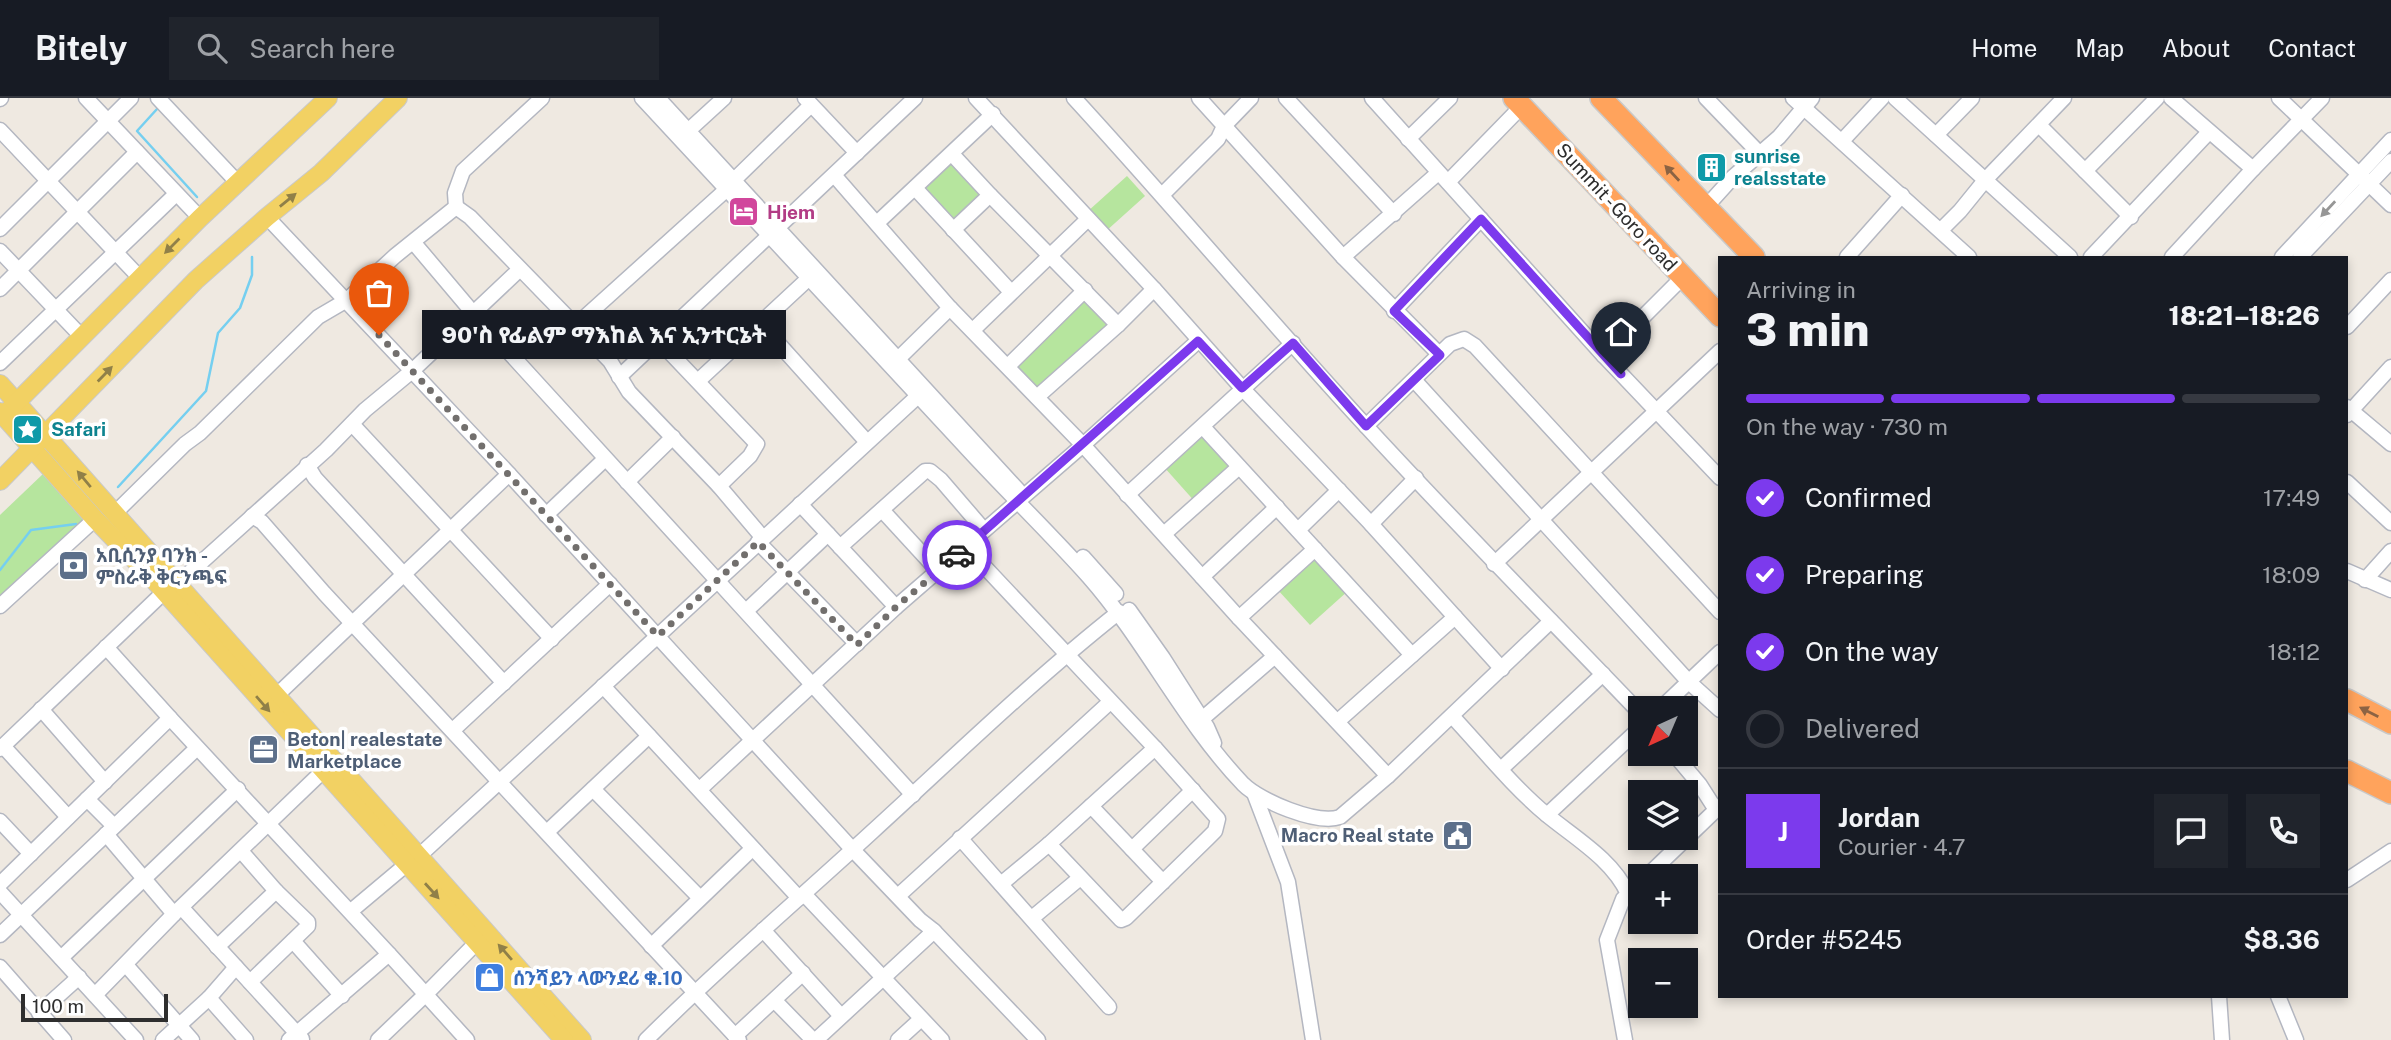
<!DOCTYPE html>
<meta charset="utf-8">
<style>
:root{--surface:#171b24;--page:#20242c;--text:#f1f3f6;--muted:#9ea1a6;--line:#363941;--accent:#7c3aed}
body{margin:0;font-family:"Public Sans","Noto Sans Ethiopic",sans-serif;background:var(--page);color:var(--text);height:100vh;display:flex;flex-direction:column;font-size:26px;white-space:nowrap}
*{box-sizing:border-box;margin:0}
p{font-size:23px;color:var(--muted)}
.icon{flex:none;width:38px;height:38px;fill:none;stroke:currentColor;stroke-width:2;stroke-linecap:round;stroke-linejoin:round}
.map{position:relative;flex:1;overflow:hidden}
.sheet{position:absolute;left:1718px;top:158px;width:630px;height:742px;display:flex;flex-direction:column;background:var(--surface);border-radius:0px;box-shadow:0 4px 10px #0003}
.sheet>*{flex:none}
.needle{width:46px;rotate:224deg}
.buttons{position:absolute;left:1628px;top:598px;display:grid;gap:14px}
.buttons a{display:grid;place-items:center;width:70px;height:70px;border-radius:0px;background:var(--surface);box-shadow:0 4px 10px #0003;font-size:35px}
.scale{position:absolute;left:21px;bottom:18px;width:147px;box-sizing:border-box;padding-left:7px;border:4px solid #2e2e2e;border-top:0;font-size:19px;line-height:24px;white-space:nowrap;color:#2e2e2e;-webkit-text-stroke:5px #fff;paint-order:stroke}
.pin{position:absolute;display:grid;place-items:center;width:60px;height:60px;color:#fff;margin:-72px -30px;border-radius:50% 50% 50% 0;rotate:-45deg;box-shadow:0 0 7px #0007}
.pin .icon{rotate:45deg}
.courier{position:absolute;display:grid;place-items:center;width:70px;height:70px;margin:-35px;border:5px solid #7c3aed;border-radius:50%;background:#fff;color:#222;box-shadow:0 2px 9px #0007}
.bubble{position:absolute;height:49px;border-radius:0px;background:var(--surface);box-shadow:0 4px 10px #0003;font-size:23px;font-weight:800;line-height:49px;text-align:center}
.summary em{font-style:normal;font-weight:800}
.summary div{display:flex;flex-direction:column-reverse}
.summary{display:flex;align-items:center;justify-content:space-between;height:119px;padding:0 28px}
h1{font-size:46px;font-weight:800;line-height:52px}
.bar{display:grid;grid-template-columns:repeat(4,1fr);gap:10px 7px;align-content:center;height:84px;padding:0 28px}
.bar i{height:9px;border-radius:5px;background:var(--line)}
.bar .active{background:var(--accent)}
.bar p{grid-column:span 4}
.line{display:flex;align-items:center;gap:18px;padding:0 28px;border-top:2px solid var(--line)}
.line div{flex:1}
.round{display:grid;place-items:center;flex:none;width:74px;height:74px;border-radius:0px;background:var(--page)}
ol{padding:0 28px;list-style:none}
li{display:flex;align-items:center;gap:21px;height:77px}
li p{margin-inline-start:auto}
li .icon{padding:7px;border-radius:50%;background:var(--accent);color:#fff;stroke-width:4}
li:last-child{color:var(--muted)}
li i{width:38px;height:38px;border:4px solid var(--line);border-radius:50%}
header{display:flex;align-items:center;gap:42px;box-sizing:border-box;height:98px;padding:0 35px;background:var(--surface);border-bottom:2px solid var(--line)}
header strong{font-size:33px}
nav{display:flex;gap:38px;margin-inline-start:auto;font-size:24px}
.search{width:490px;height:63px;background:var(--page);display:flex;align-items:center;gap:18px;box-sizing:border-box;padding:0 24px;border-radius:0px;color:var(--muted);font-size:26px}
.map>svg:first-child{display:block}
.green{fill:#b6e59e}
.lines{fill:none;stroke-linecap:round;stroke-linejoin:round}
.stream{stroke:#75cff0;stroke-width:2.5}
.minor-casing{stroke:#b4b7c1;stroke-width:17}
.major-casing{stroke:#c9c9c9;stroke-width:20}
.highway-casing{stroke:#c9c9c9;stroke-width:24}
.minor{stroke:#fff;stroke-width:14}
.major{stroke:#f2d163;stroke-width:18}
.highway{stroke:#ffa35c;stroke-width:21}
.oneway{fill:#8c6343}
.oneway2{fill:#908048}
.oneway3{fill:#969696}
.done{stroke:#726f6d;stroke-width:7;stroke-dasharray:0 12.6}
.route{stroke:#7c3aed;stroke-width:9}
.labels{text-anchor:middle;dominant-baseline:central;stroke-width:7;stroke-linejoin:round;paint-order:stroke}
.culture-label{font-size:19px;font-weight:bold;fill:#0d838f;stroke:#fff;text-anchor:start}
.street-label{font-size:19px;fill:#2e2e2e;stroke:#fff}
.hotel-label{font-size:19px;font-weight:bold;fill:#b23c85;stroke:#fff;text-anchor:start}
.service-label{font-size:19px;font-weight:bold;fill:#4e5e75;stroke:#fff;text-anchor:start}
.shop-label{font-size:19px;font-weight:bold;fill:#366cbe;stroke:#fff;text-anchor:start}
</style>
<header>
<strong>Bitely</strong>
<div class="search"><svg class="icon" aria-label="search" viewBox="0 0 24 24"><circle cx="10" cy="10" r="6"/><path d="M15 15l6 6"/></svg>Search here</div>
<nav><a>Home</a><a>Map</a><a>About</a><a>Contact</a></nav>
</header>
<div class="map">
<svg width="2391" height="942" viewBox="0 0 2391 942">
<rect width="100%" height="100%" fill="#efe9e1"/>
<!-- green -->
<g class="green">
<path d="M 949,61 L 984,99 L 952,128 L 917,91 Z"/>
<path d="M 1127,78 L 1145,98 L 1105,134 L 1087,114 Z"/>
<path d="M 1084,199 L 1111,229 L 1039,294 L 1012,266 Z"/>
<path d="M 1204,334 L 1236,370 L 1197,406 L 1164,369 Z"/>
<path d="M 44,375 L 88,422 L 0,505 L 0,417 Z"/>
<path d="M 1317,456 L 1349,492 L 1310,527 L 1277,491 Z"/>
</g>
<g class="lines">
<!-- stream -->
<g class="stream">
<path d="M 157,11 L 137,33 L 197,99"/>
<path d="M 118,389 L 206,293 L 218,235 L 240,210 L 252,177 L 252,159"/>
<path d="M 0,472 L 31,432 L 76,426"/>
</g>
<defs>
<g id="minor">
<path d="M 86,0 L 200,120"/>
<path d="M 158,0 L 238,85"/>
<path d="M 642,0 C 748,115 855,230 962,345 C 1003,390 1048,433 1089,479 C 1146,544 1183,623 1243,686 C 1260,703 1317,727 1340,719 L 1388,678 L 1551,523"/>
<path d="M 658,0 L 1018,392"/>
<path d="M 805,0 L 857,55"/>
<path d="M 976,0 L 1154,191 L 1242,290 L 1371,426 L 1502,571"/>
<path d="M 1074,0 C 1173,108 1267,220 1366,328 C 1455,425 1548,519 1640,615"/>
<path d="M 1199,0 L 1343,159 L 1439,256"/>
<path d="M 1286,0 L 1394,116"/>
<path d="M 1372,0 L 1604,258 L 1720,380"/>
<path d="M 1706,0 L 1760,56"/>
<path d="M 1793,0 L 1969,159"/>
<path d="M 1895,0 L 2070,159"/>
<path d="M 2171,0 L 2253,71 L 2322,0"/>
<path d="M 2279,0 L 2391,107"/>
<path d="M 0,1 L 1,0"/>
<path d="M 2039,27 L 2131,119"/>
<path d="M 0,32 L 140,180"/>
<path d="M 689,32 L 724,0"/>
<path d="M 1936,37 L 1972,0"/>
<path d="M 1408,41 L 1450,0"/>
<path d="M 1842,43 L 1882,0"/>
<path d="M 952,56 L 990,97 L 1118,227"/>
<path d="M 2085,73 L 2157,0"/>
<path d="M 834,77 L 950,210 L 1083,347 L 1239,520 L 1388,678"/>
<path d="M 734,82 L 811,7"/>
<path d="M 1448,84 L 1522,8"/>
<path d="M 915,90 L 1011,194"/>
<path d="M 1162,97 L 1218,41 L 1224,28 L 1251,0"/>
<path d="M 456,109 L 470,119 L 610,263 L 629,294 L 719,388 L 763,440"/>
<path d="M 456,109 L 455,95 L 463,73 L 542,0"/>
<path d="M 1705,110 L 1733,79 L 1779,39 L 1812,0"/>
<path d="M 267,119 L 509,376 L 853,752 L 920,822 L 934,833 L 816,942"/>
<path d="M 877,125 L 993,16"/>
<path d="M 0,131 L 131,0"/>
<path d="M 953,132 L 990,97"/>
<path d="M 1941,132 L 1960,113 L 1986,81 L 2064,0"/>
<path d="M 414,145 L 474,216 L 913,697"/>
<path d="M 0,153 L 82,239"/>
<path d="M 1343,159 L 1438,75"/>
<path d="M 1847,159 L 1902,97"/>
<path d="M 2091,159 L 2209,34"/>
<path d="M 2172,159 L 2253,71"/>
<path d="M 2282,159 L 2391,42"/>
<path d="M 2300,159 L 2391,63"/>
<path d="M 0,191 L 137,54"/>
<path d="M 1394,213 L 1481,121"/>
<path d="M 759,224 L 867,344"/>
<path d="M 575,228 L 727,91"/>
<path d="M 2347,229 L 2391,182"/>
<path d="M 973,232 L 1088,121"/>
<path d="M 658,242 L 757,346 L 750,358 L 719,388"/>
<path d="M 1604,258 L 1683,179"/>
<path d="M 899,260 L 950,210"/>
<path d="M 0,265 L 176,96"/>
<path d="M 1008,268 L 1085,192"/>
<path d="M 619,279 L 915,0"/>
<path d="M 698,283 L 809,180"/>
<path d="M 1415,283 L 1689,584 L 1720,612"/>
<path d="M 1037,299 L 1118,227 L 1154,191"/>
<path d="M 2347,309 L 2391,346"/>
<path d="M 2347,317 L 2391,269"/>
<path d="M 352,326 L 552,541"/>
<path d="M 1366,328 L 1450,246 L 1464,241 L 1475,248 L 1720,514"/>
<path d="M 1203,329 L 1412,557"/>
<path d="M 307,367 L 315,380 L 504,585"/>
<path d="M 627,384 L 673,339"/>
<path d="M 2347,384 L 2391,425"/>
<path d="M 1127,397 L 1293,245"/>
<path d="M 800,406 L 896,509"/>
<path d="M 882,412 L 939,474"/>
<path d="M 114,416 L 185,346 L 200,335 L 318,219 L 347,202 L 395,158 L 456,109"/>
<path d="M 546,417 L 605,361"/>
<path d="M 252,418 L 262,424 L 324,495 L 739,942"/>
<path d="M 1371,426 L 1416,380"/>
<path d="M 1298,432 L 1339,392"/>
<path d="M 1164,436 L 1239,369"/>
<path d="M 758,444 L 857,546"/>
<path d="M 840,449 L 925,373 L 930,373 L 941,382 L 984,432"/>
<path d="M 966,449 L 1155,650 L 1218,721 L 1215,733 L 1207,741 L 1126,820 L 1121,822 L 1049,746"/>
<path d="M 1083,459 L 1116,496"/>
<path d="M 1494,466 L 1720,253"/>
<path d="M 2347,473 L 2391,492"/>
<path d="M 1202,479 L 1277,409"/>
<path d="M 2365,482 L 2391,453"/>
<path d="M 176,487 L 326,352 L 365,312 L 412,273 L 520,171"/>
<path d="M 0,508 L 95,421"/>
<path d="M 1129,512 L 1163,560 L 1207,629 L 1214,645"/>
<path d="M 746,513 L 828,436"/>
<path d="M 1239,520 L 1315,451"/>
<path d="M 106,549 L 170,620"/>
<path d="M 603,588 L 799,800"/>
<path d="M 276,598 L 509,376"/>
<path d="M 41,611 L 105,684"/>
<path d="M 1660,611 L 1720,554"/>
<path d="M 1452,618 C 1482,650 1513,689 1547,717 C 1575,740 1613,762 1628,796 L 1623,801 L 1607,842 L 1625,942"/>
<path d="M 1202,621 L 1275,558"/>
<path d="M 1338,623 L 1455,519"/>
<path d="M 453,632 L 610,486"/>
<path d="M 3,648 L 68,719"/>
<path d="M 0,651 L 164,494"/>
<path d="M 1674,656 L 1700,687 L 1716,712"/>
<path d="M 1501,671 L 1603,576"/>
<path d="M 593,691 L 700,800"/>
<path d="M 700,691 L 896,509 L 1083,347 L 1198,243"/>
<path d="M 1254,695 L 1288,784 L 1313,942"/>
<path d="M 87,701 L 114,728"/>
<path d="M 1091,708 L 1163,784"/>
<path d="M 1547,717 L 1640,630"/>
<path d="M 0,723 L 31,756"/>
<path d="M 547,734 L 649,638"/>
<path d="M 106,736 L 174,816"/>
<path d="M 960,740 L 1109,909"/>
<path d="M 1132,751 L 1193,692"/>
<path d="M 241,753 L 276,793 L 308,824 L 308,828 L 250,884"/>
<path d="M 419,758 L 919,297"/>
<path d="M 1646,779 L 1720,708"/>
<path d="M 2347,782 L 2391,753"/>
<path d="M 0,786 L 170,620 L 389,856 L 289,942"/>
<path d="M 1001,786 L 1049,746 L 1155,650"/>
<path d="M 0,794 L 136,942"/>
<path d="M 804,796 L 942,942"/>
<path d="M 1628,796 L 1640,786"/>
<path d="M 898,798 L 1110,604"/>
<path d="M 182,810 L 302,941"/>
<path d="M 351,813 L 407,766"/>
<path d="M 1032,820 L 1080,780"/>
<path d="M 763,832 L 841,918"/>
<path d="M 934,833 L 1038,942"/>
<path d="M 0,837 L 197,650"/>
<path d="M 293,843 L 342,898"/>
<path d="M 651,848 L 752,751"/>
<path d="M 217,849 L 276,793"/>
<path d="M 389,856 L 467,942"/>
<path d="M 61,860 L 238,691"/>
<path d="M 126,867 L 192,942"/>
<path d="M 0,869 L 64,942"/>
<path d="M 236,869 L 209,900 L 246,942"/>
<path d="M 95,897 L 174,816 L 323,673"/>
<path d="M 2219,898 L 2222,942"/>
<path d="M 2278,898 L 2296,942"/>
<path d="M 775,903 L 813,942"/>
<path d="M 39,915 L 79,879"/>
<path d="M 735,938 L 803,875"/>
<path d="M 163,942 L 209,900"/>
<path d="M 378,942 L 425,897 L 484,837"/>
<path d="M 646,942 C 719,869 797,803 873,733 C 954,659 1033,582 1119,514"/>
<path d="M 898,942 L 921,921"/>
</g>
<g id="major">
<path d="M 0,286 L 582,942"/>
<path d="M 8,313 L 200,120 L 328,0"/>
<path d="M 0,314 L 95,421 L 153,481 L 564,942"/>
<path d="M 0,383 L 196,182 L 267,119 L 321,75 L 398,0"/>
</g>
<g id="highway">
<path d="M 1514,0 L 1720,218"/>
<path d="M 1601,0 L 1754,159"/>
<path d="M 2347,602 L 2391,625"/>
<path d="M 2347,673 L 2391,695"/>
</g>
</defs>
<!-- minor casing -->
<use href="#minor" class="minor-casing"/>
<!-- major casing -->
<use href="#major" class="major-casing"/>
<!-- highway casing -->
<use href="#highway" class="highway-casing"/>
<!-- minor -->
<use href="#minor" class="minor"/>
<!-- major -->
<use href="#major" class="major"/>
<!-- highway -->
<use href="#highway" class="highway"/>
</g>
<!-- one-way arrows -->
<defs><path id="oneway-solid" d="M-6-.8H1V-3.2L6.5 0L1 3.2V.8H-6Z" transform="scale(1.75)"/></defs>
<g class="oneway">
<use href="#oneway-solid" transform="translate(1672 75) rotate(-133)"/>
<use href="#oneway-solid" transform="translate(2369 614) rotate(-153)"/>
</g>
<g class="oneway2">
<use href="#oneway-solid" transform="translate(288 102) rotate(-39)"/>
<use href="#oneway-solid" transform="translate(172 148) rotate(135)"/>
<use href="#oneway-solid" transform="translate(105 276) rotate(-46)"/>
<use href="#oneway-solid" transform="translate(84 381) rotate(-130)"/>
<use href="#oneway-solid" transform="translate(263 606) rotate(49)"/>
<use href="#oneway-solid" transform="translate(432 793) rotate(48)"/>
<use href="#oneway-solid" transform="translate(505 854) rotate(-131)"/>
</g>
<use class="oneway3" href="#oneway-solid" transform="translate(2328 111) rotate(133)"/>
<g class="lines">
<!-- done -->
<path class="done" d="M 379,237 L 658,538 L 758,444 L 857,547 L 896,509 L 957,457"/>
<!-- route -->
<path class="route" d="M 957,457 L 1198,243 L 1242,290 L 1293,245 L 1366,328 L 1440,257 L 1394,213 L 1481,121 L 1621,276"/>
</g>
<!-- icons -->
<defs>
<symbol id="building-square" viewBox="-11 -11 22 22"><rect x="-9" y="-9" width="18" height="18" rx="4" fill="#0f9aa8" stroke="#fff"/><path d="M-4-6H4V6H1V3H-1V6H-4ZM-2.5-4.3h1.7v1.8h-1.7ZM.8-4.3h1.7v1.8H.8ZM-2.5-1h1.7V.8h-1.7ZM.8-1h1.7V.8H.8Z" fill="#fff"/></symbol>
<symbol id="hotel-square" viewBox="-11 -11 22 22"><rect x="-9" y="-9" width="18" height="18" rx="4" fill="#d1479c" stroke="#fff"/><path d="M-6-4.5h1.5V1H6V5H4.5V3h-9V5H-6ZM-4 0a1.8 1.8 0 1 1 3.6 0ZM.5 0V-2.5h3Q6-2.5 6 0Z" fill="#fff"/></symbol>
<symbol id="sight-square" viewBox="-11 -11 22 22"><rect x="-9" y="-9" width="18" height="18" rx="4" fill="#0f9aa8" stroke="#fff"/><path d="M0-6L1.8-2.2L6-1.7L2.9 1.2L3.7 5.4L0 3.3L-3.7 5.4L-2.9 1.2L-6-1.7L-1.8-2.2Z" fill="#fff"/></symbol>
<symbol id="bank-square" viewBox="-11 -11 22 22"><rect x="-9" y="-9" width="18" height="18" rx="4" fill="#5c6f8a" stroke="#fff"/><path d="M-6-4H6V4H-6ZM0-2.3a2.3 2.3 0 1 0 0 4.6a2.3 2.3 0 1 0 0-4.6Z" fill="#fff"/></symbol>
<symbol id="office-square" viewBox="-11 -11 22 22"><rect x="-9" y="-9" width="18" height="18" rx="4" fill="#5c6f8a" stroke="#fff"/><path d="M-6-3h4V-5.5h4V-3h4V5H-6ZM-1-4.5V-3h2v-1.5ZM-6 0V1H6V0Z" fill="#fff"/></symbol>
<symbol id="civic-square" viewBox="-11 -11 22 22"><rect x="-9" y="-9" width="18" height="18" rx="4" fill="#5c6f8a" stroke="#fff"/><path d="M-.6-6.5H3V-4.5H.6V-3L4-1V1h2V6H-6V1h2V-1L-.6-3ZM-1.2 2.5V6h2.4V2.5Z" fill="#fff"/></symbol>
<symbol id="shop-square" viewBox="-11 -11 22 22"><rect x="-9" y="-9" width="18" height="18" rx="4" fill="#3f7fe0" stroke="#fff"/><path d="M-5-2.5h2.3a2.7 3.5 0 0 1 5.4 0H5L5.5 6h-11ZM-1.5-2.5h3a1.5 2.3 0 0 0-3 0Z" fill="#fff"/></symbol>
</defs>
<g fill-rule="evenodd">
<use href="#building-square" x="1694" y="52" width="35" height="35"/>
<use href="#hotel-square" x="726" y="96" width="35" height="35"/>
<use href="#sight-square" x="10" y="314" width="35" height="35"/>
<use href="#bank-square" x="56" y="450" width="35" height="35"/>
<use href="#office-square" x="246" y="634" width="35" height="35"/>
<use href="#civic-square" x="1440" y="720" width="35" height="35"/>
<use href="#shop-square" x="472" y="862" width="35" height="35"/>
</g>
<g class="labels">
<!-- culture labels -->
<g class="culture-label">
<text x="1734" y="58">sunrise<tspan x="1734" dy="22">realsstate</tspan></text>
<text x="51" y="331">Safari</text>
</g>
<!-- street labels -->
<g class="street-label">
<text transform="translate(1617 109) rotate(47)">Summit - Goro road</text>
</g>
<!-- hotel labels -->
<g class="hotel-label">
<text x="767" y="114">Hjem</text>
</g>
<!-- service labels -->
<g class="service-label">
<text x="96" y="457">አቢሲንያ ባንክ -<tspan x="96" dy="22">ምስራቅ ቅርንጫፍ</tspan></text>
<text x="287" y="641">Beton| realestate<tspan x="287" dy="22">Marketplace</tspan></text>
<text x="1434" y="737" text-anchor="end">Macro Real state</text>
</g>
<!-- shop labels -->
<g class="shop-label">
<text x="513" y="880">ሰንሻይን ላውንደሪ ቁ.10</text>
</g>
</g>
</svg>
<div class="buttons">
<a><svg class="needle" viewBox="-14 -14 28 28"><path d="M0-13l5 13h-10z" fill="#e53935"/><path d="M0 13l5-13h-10z" fill="#9ea1a6"/></svg></a>
<a><svg class="icon" aria-label="layers" viewBox="0 0 24 24"><path d="M12 4l9 5-9 5-9-5zM3 14l9 5 9-5"/></svg></a>
<a>+</a>
<a>−</a>
</div>
<div class="scale">100 m</div>
<div class="pin" style="left:379px;top:237px;background:#ea580c"><svg class="icon" aria-label="bag" viewBox="0 0 24 24"><path d="M5 8h14l-1 12H6zM9 8a3 3 0 0 1 6 0"/></svg></div>
<div class="pin" style="left:1621px;top:276px;background:#1f2937"><svg class="icon" aria-label="home" viewBox="0 0 24 24"><path d="M3 11l9-7 9 7M6 9v11h12V9"/></svg></div>
<div class="courier" style="left:957px;top:457px"><svg class="icon" aria-label="car" viewBox="0 0 24 24"><path d="M5 17H2v-5l4-1 3-4h7l3 4 3 1v5h-3M9 17h6M6 11h13"/><circle cx="7" cy="17" r="2"/><circle cx="17" cy="17" r="2"/></svg></div>
<div class="bubble" style="left:422px;top:212px;width:364px">90'ስ የፊልም ማእከል እና ኢንተርኔት</div>
<section class="sheet">
<div class="summary"><div><h1>3 min</h1><p>Arriving in</p></div><em>18:21–18:26</em></div>
<div class="bar"><i class="active"></i><i class="active"></i><i class="active"></i><i></i><p>On the way · 730 m</p></div>
<ol>
<li><svg class="icon" aria-label="check" viewBox="0 0 24 24"><path d="M5 12l5 5 9-10"/></svg>Confirmed<p>17:49</p></li>
<li><svg class="icon" aria-label="check" viewBox="0 0 24 24"><path d="M5 12l5 5 9-10"/></svg>Preparing<p>18:09</p></li>
<li><svg class="icon" aria-label="check" viewBox="0 0 24 24"><path d="M5 12l5 5 9-10"/></svg>On the way<p>18:12</p></li>
<li><i></i>Delivered</li>
</ol>
<div class="line" style="height:126px"><b class="round" style="background:var(--accent);color:#fff">J</b><div><b>Jordan</b><p>Courier · 4.7</p></div><a class="round"><svg class="icon" aria-label="chat" viewBox="0 0 24 24"><path d="M4 5h16v11H9l-5 4z"/></svg></a><a class="round"><svg class="icon" aria-label="phone" viewBox="0 0 24 24"><path d="M5 4h4l2 5-3 2q2 4 5 5l2-3 5 2v4C11 20 4 13 5 4z"/></svg></a></div>
<div class="line" style="height:91px"><div>Order #5245</div><b>$8.36</b></div>
</section>
</div>
